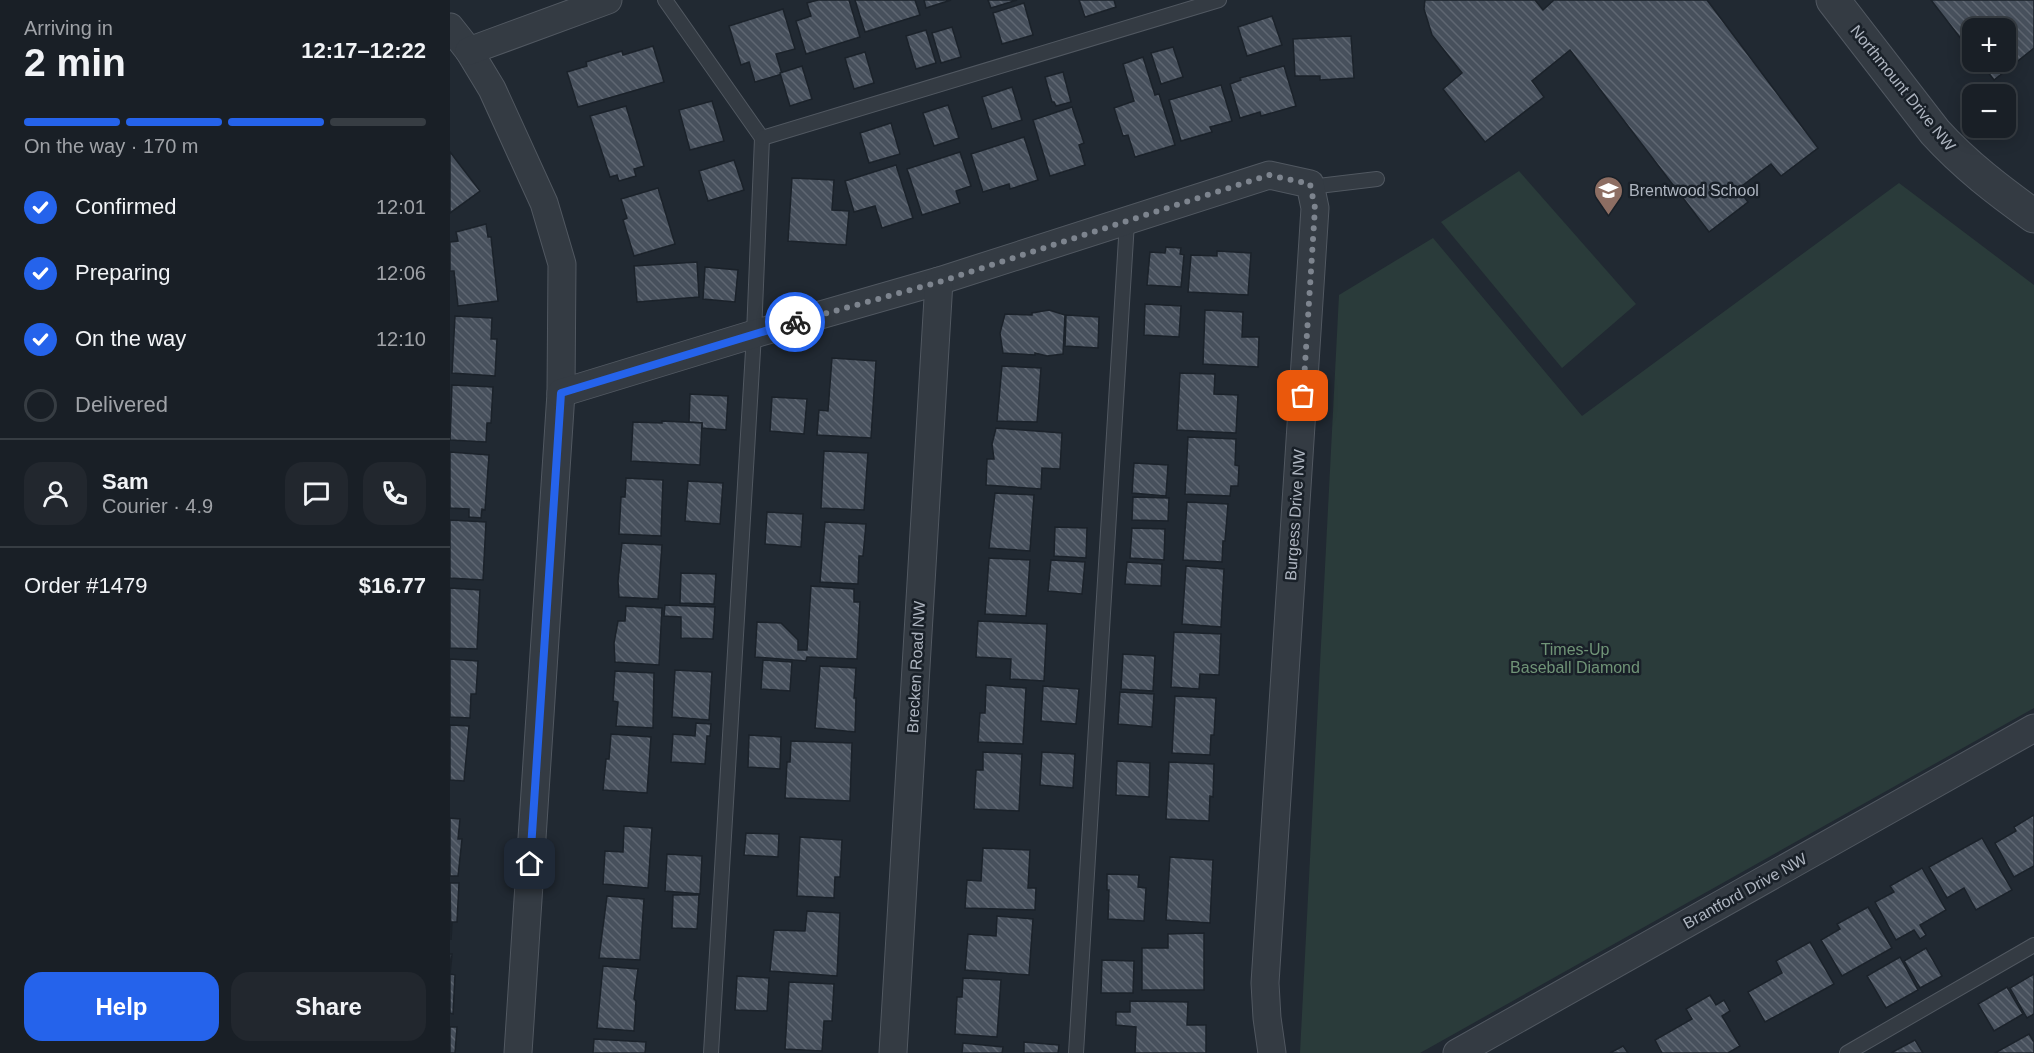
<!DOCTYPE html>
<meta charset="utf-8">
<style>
:root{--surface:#191f26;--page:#22272e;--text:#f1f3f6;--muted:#9fa2a7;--line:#373d43;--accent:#2563eb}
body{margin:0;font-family:Helvetica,sans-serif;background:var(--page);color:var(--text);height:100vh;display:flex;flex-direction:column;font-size:22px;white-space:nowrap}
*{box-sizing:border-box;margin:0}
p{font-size:20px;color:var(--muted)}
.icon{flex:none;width:33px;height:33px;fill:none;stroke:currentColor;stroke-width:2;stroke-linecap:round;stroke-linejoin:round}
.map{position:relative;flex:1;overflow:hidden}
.details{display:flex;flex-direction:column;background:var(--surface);width:450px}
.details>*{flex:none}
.tools{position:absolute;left:1512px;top:18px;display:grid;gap:12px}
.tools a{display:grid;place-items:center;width:54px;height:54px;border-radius:12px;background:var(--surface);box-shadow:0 3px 15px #0003,0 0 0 2px var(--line);font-size:30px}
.pin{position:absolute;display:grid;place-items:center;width:51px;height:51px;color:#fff;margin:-26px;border-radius:12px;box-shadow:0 3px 9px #0006}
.courier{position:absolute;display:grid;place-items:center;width:60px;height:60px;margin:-30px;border:4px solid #2563eb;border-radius:50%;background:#fff;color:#222;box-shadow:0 2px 8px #0007}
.summary em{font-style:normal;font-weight:700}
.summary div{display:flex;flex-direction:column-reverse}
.summary{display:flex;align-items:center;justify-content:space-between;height:102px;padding:0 24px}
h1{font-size:39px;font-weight:700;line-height:45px}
.bar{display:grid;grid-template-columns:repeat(4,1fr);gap:9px 6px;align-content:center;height:72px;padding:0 24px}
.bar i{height:8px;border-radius:4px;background:var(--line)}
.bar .active{background:var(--accent)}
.bar p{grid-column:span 4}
.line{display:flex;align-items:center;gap:15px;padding:0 24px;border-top:2px solid var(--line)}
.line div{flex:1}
.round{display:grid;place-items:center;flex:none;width:63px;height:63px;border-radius:18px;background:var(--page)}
ol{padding:0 24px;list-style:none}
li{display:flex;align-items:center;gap:18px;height:66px}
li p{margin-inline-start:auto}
li .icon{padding:6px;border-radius:50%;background:var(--accent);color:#fff;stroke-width:4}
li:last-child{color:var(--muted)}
li i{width:33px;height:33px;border:3px solid var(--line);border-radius:50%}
.primary-button{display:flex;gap:12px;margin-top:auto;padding:12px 24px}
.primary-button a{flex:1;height:69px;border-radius:18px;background:var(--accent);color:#fff;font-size:24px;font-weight:700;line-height:69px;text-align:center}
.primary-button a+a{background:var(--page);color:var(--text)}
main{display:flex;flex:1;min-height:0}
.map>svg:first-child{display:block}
.green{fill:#2a3b3a}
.building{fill:url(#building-back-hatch);stroke:#1b222a;stroke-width:1.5}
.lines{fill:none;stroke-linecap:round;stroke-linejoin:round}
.service-casing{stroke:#515861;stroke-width:16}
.minor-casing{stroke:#515861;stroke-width:29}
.tertiary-casing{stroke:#515861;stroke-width:35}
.service{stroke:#343b43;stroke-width:14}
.minor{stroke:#343b43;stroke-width:27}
.tertiary{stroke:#343b43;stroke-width:33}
.done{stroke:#7d848e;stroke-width:6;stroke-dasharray:0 10.8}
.route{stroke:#2563eb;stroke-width:8}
.labels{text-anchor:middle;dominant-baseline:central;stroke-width:5;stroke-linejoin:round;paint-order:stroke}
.street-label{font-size:16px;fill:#aeb5c0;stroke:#192028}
.poi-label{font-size:16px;fill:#aeb5c0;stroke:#192028;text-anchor:start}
.park-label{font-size:16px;fill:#709477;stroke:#192028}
</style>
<main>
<section class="details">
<div class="summary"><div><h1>2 min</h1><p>Arriving in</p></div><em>12:17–12:22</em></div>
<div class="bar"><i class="active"></i><i class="active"></i><i class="active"></i><i></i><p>On the way · 170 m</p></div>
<ol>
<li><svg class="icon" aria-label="check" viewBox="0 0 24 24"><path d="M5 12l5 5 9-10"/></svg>Confirmed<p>12:01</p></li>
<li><svg class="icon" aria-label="check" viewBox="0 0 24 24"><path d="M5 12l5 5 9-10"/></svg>Preparing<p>12:06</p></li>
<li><svg class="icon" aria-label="check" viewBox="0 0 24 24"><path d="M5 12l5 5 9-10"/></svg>On the way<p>12:10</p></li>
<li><i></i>Delivered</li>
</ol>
<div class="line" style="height:108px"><a class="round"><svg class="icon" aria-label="person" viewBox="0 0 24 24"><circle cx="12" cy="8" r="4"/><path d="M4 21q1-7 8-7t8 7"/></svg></a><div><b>Sam</b><p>Courier · 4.9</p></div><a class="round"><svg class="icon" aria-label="chat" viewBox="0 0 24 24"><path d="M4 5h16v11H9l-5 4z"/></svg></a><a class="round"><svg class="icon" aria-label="phone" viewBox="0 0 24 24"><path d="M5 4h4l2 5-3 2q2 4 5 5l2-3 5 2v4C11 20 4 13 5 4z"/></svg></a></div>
<div class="line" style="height:78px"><div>Order #1479</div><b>$16.77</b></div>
<div class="primary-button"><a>Help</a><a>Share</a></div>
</section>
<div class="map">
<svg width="1584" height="1053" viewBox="0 0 1584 1053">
<defs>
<pattern id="building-back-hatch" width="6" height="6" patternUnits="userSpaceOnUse" patternTransform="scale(1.5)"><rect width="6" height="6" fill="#47505c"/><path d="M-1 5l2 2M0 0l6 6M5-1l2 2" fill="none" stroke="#5f6772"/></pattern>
</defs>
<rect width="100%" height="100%" fill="#212932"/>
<!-- green -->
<g class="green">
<path d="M 1069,171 L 1186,304 L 1112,368 L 991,222 Z"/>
<path d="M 1449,183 L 1584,285 L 1584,708 L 970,1053 L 850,1053 L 889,295 L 983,238 L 1132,416 Z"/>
</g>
<!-- building -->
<g class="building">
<path d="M 368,0 L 399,0 L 410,37 L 356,54 L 346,21 L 361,16 L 357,3 Z"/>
<path d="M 405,0 L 465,0 L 470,15 L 415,32 Z"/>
<path d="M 474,0 L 501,0 L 476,8 Z"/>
<path d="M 538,0 L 567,0 L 541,8 Z"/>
<path d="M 629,0 L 664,0 L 666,7 L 635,17 Z"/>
<path d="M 975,0 L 1085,0 L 1093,10 L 1104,0 L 1257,0 L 1368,148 L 1331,176 L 1321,164 L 1288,189 L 1298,202 L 1259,232 L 1120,50 L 1082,81 L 1094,97 L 1035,142 L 993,89 L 1012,73 L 982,35 L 974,9 Z"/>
<path d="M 1481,0 L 1584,0 L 1584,48 L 1544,80 L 1530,62 L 1556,62 L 1556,28 L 1522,28 L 1522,53 Z"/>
<path d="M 574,3 L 583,35 L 552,44 L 543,13 Z"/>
<path d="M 333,9 L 345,49 L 326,54 L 332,74 L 305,82 L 299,62 L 291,65 L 279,26 Z"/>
<path d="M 822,16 L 832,45 L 797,56 L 788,27 Z"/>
<path d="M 502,27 L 511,57 L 491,63 L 482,33 Z"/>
<path d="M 476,30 L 486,63 L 466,69 L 456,36 Z"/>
<path d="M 901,36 L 904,78 L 870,80 L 870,76 L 845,76 L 843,39 Z"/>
<path d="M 203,46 L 214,82 L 128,107 L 117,72 L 137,66 L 136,62 L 172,51 L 173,55 Z"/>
<path d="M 723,47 L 733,77 L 711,84 L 701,53 Z"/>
<path d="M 415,52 L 424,83 L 404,89 L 395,58 Z"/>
<path d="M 693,57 L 705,95 L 709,94 L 725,145 L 685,157 L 678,135 L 673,136 L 664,108 L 684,101 L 673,64 Z"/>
<path d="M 352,66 L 362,99 L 340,106 L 330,73 Z"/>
<path d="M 834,66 L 846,106 L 811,116 L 810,112 L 790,118 L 780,84 L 791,80 L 790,78 Z"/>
<path d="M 613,72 L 621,102 L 606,106 L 604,102 L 602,102 L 595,77 Z"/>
<path d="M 771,85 L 782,121 L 760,127 L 762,132 L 731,141 L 719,100 Z"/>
<path d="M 562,87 L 572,120 L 542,129 L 532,97 Z"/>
<path d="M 262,101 L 274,141 L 240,150 L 229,110 Z"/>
<path d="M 498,105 L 509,138 L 484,146 L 473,113 Z"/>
<path d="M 176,106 L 194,166 L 184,169 L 186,176 L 169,181 L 167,175 L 160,177 L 140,116 Z"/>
<path d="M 622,107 L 634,143 L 629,145 L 635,165 L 600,176 L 583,120 Z"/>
<path d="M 441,123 L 450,154 L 419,163 L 410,133 Z"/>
<path d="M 574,137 L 588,180 L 560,189 L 559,184 L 533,192 L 521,154 Z"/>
<path d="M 0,152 L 30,191 L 0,213 Z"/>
<path d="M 510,152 L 521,186 L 506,191 L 510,203 L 472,215 L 457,169 Z"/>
<path d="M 284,160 L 294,190 L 258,201 L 249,171 Z"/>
<path d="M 446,165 L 463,218 L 432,228 L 425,206 L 404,212 L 395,181 Z"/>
<path d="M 342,178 L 384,180 L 382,210 L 399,211 L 396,245 L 338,241 Z"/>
<path d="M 208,188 L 225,244 L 184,256 L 173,220 L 177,218 L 171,199 Z"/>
<path d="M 36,224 L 38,237 L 41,237 L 48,301 L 8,306 L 4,271 L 0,271 L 0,242 L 8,241 L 6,232 Z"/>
<path d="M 716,247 L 731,248 L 730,254 L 734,255 L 731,287 L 697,285 L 700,252 L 715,253 Z"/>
<path d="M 767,251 L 801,253 L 798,295 L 738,292 L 741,255 L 767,256 Z"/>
<path d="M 247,262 L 249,297 L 187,302 L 184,266 Z"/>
<path d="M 255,267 L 288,270 L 285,302 L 253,299 Z"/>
<path d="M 695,304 L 731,306 L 729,337 L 694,335 Z"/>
<path d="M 599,310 L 615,315 L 613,354 L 597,356 L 585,353 L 585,355 L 553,353 L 550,333 L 555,314 L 582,315 L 582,313 Z"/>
<path d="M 755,310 L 793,312 L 792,337 L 809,337 L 808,367 L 753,364 Z"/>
<path d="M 616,315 L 649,317 L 648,348 L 615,346 Z"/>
<path d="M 5,316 L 42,318 L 41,339 L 47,339 L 45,376 L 2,373 Z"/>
<path d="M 382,358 L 426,361 L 421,438 L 367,435 L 369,410 L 378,411 Z"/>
<path d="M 552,366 L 591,368 L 587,422 L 547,421 Z"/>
<path d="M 730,373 L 765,374 L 764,394 L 788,395 L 786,433 L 727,430 Z"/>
<path d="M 2,385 L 43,387 L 41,423 L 37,423 L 36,442 L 0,440 Z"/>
<path d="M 240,394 L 278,396 L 276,430 L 252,428 L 252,423 L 239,422 Z"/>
<path d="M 322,397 L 357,399 L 354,434 L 320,431 Z"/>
<path d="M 212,421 L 252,423 L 250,465 L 181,461 L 183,422 L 212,423 Z"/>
<path d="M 546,428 L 612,433 L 610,469 L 592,468 L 591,489 L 536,485 L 537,459 L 544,459 L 542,444 Z"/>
<path d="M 738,437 L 786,439 L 785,465 L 789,466 L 788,486 L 781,486 L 780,496 L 735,494 Z"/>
<path d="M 374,451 L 418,453 L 414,510 L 371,508 Z"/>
<path d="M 0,452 L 39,455 L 35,510 L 32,509 L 31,518 L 19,517 L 19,509 L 0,508 Z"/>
<path d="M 684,463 L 718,465 L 716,496 L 682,493 Z"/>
<path d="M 176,478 L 213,480 L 211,536 L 169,534 L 171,497 L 175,497 Z"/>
<path d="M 238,481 L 273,483 L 270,524 L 235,521 Z"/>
<path d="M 545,493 L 584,495 L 580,551 L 539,548 Z"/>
<path d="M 683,497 L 719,498 L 718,521 L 682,520 Z"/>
<path d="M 737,502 L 778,504 L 775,541 L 773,541 L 772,562 L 733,560 Z"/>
<path d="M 317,512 L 353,514 L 351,547 L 315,544 Z"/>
<path d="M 0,520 L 36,522 L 33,580 L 0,578 Z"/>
<path d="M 375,522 L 416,524 L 413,556 L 409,556 L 408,584 L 370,582 Z"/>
<path d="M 605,527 L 637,528 L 636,558 L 604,556 Z"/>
<path d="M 682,528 L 715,529 L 714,560 L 680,558 Z"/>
<path d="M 172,543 L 212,545 L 208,599 L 169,597 L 168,581 Z"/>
<path d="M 539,558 L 580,560 L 576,616 L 535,614 Z"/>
<path d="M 601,560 L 635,562 L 632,594 L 598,591 Z"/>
<path d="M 677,562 L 712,564 L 711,586 L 675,584 Z"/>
<path d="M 736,566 L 774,569 L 771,627 L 732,624 Z"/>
<path d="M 231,573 L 266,574 L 264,604 L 230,603 Z"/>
<path d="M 361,586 L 404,589 L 404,602 L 410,602 L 407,659 L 357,657 L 356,661 L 305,657 L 307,622 L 331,623 L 348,640 L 348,650 L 357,650 Z"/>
<path d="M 0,588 L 30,590 L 27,649 L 0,648 Z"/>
<path d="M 215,605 L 265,607 L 263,639 L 231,638 L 231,617 L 214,616 Z"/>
<path d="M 176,606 L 212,608 L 209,665 L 165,662 L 164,643 L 168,621 L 175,621 Z"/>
<path d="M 528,621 L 597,624 L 594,681 L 560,679 L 561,659 L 526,657 Z"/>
<path d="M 724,632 L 771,634 L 769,675 L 750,674 L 749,689 L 721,687 Z"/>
<path d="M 673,654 L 705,656 L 703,691 L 671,689 Z"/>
<path d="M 0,659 L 28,661 L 26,694 L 21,694 L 20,718 L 0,717 Z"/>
<path d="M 313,660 L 342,662 L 340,691 L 311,689 Z"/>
<path d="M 370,666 L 406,668 L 404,698 L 406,698 L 405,732 L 365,728 Z"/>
<path d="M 225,670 L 262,672 L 259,720 L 222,717 Z"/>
<path d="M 165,671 L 204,673 L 203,728 L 166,726 L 168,702 L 163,701 Z"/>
<path d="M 536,685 L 576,688 L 573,744 L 528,742 L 530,713 L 535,713 Z"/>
<path d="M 593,686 L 629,689 L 626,724 L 591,721 Z"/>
<path d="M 670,692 L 704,694 L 702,727 L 668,724 Z"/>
<path d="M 725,696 L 766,698 L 764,735 L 761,735 L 760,755 L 722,753 Z"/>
<path d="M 246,723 L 261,724 L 260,736 L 257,736 L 255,764 L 221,762 L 223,734 L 245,736 Z"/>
<path d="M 0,725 L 19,726 L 14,781 L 0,780 Z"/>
<path d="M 161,734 L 201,737 L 197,793 L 153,790 L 156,759 L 159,759 Z"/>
<path d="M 299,735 L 331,737 L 330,769 L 298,767 Z"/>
<path d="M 341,741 L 402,743 L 400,801 L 335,798 L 337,762 L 340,762 Z"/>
<path d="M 533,752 L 572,754 L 569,811 L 524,809 L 526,770 L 533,770 Z"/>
<path d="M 592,752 L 625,754 L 623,788 L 590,785 Z"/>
<path d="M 667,761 L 700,763 L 699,797 L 666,795 Z"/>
<path d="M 719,762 L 764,764 L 763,797 L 760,796 L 759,821 L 716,819 Z"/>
<path d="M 1584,815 L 1584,866 L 1564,877 L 1545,843 L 1566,831 L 1564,827 Z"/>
<path d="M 0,818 L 10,819 L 8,839 L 12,839 L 8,876 L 0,876 Z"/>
<path d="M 174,826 L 202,828 L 198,888 L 153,884 L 155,851 L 173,852 Z"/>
<path d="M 296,833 L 329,834 L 328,857 L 294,855 Z"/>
<path d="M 350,837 L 392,840 L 390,877 L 385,877 L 384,898 L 347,896 Z"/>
<path d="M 1532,838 L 1562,890 L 1526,910 L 1514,888 L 1497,898 L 1479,867 Z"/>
<path d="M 533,848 L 580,850 L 578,888 L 586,888 L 585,910 L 515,908 L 517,880 L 531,881 Z"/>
<path d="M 217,854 L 252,856 L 250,894 L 215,891 Z"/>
<path d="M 720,857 L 763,860 L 760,923 L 716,920 Z"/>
<path d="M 1472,868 L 1496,910 L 1470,925 L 1476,935 L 1470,939 L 1464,930 L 1446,940 L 1425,902 L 1444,892 L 1440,886 Z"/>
<path d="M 657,874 L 689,875 L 688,887 L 696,888 L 694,921 L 658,919 L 659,890 L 657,890 Z"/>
<path d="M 0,883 L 9,883 L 7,922 L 2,922 L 1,940 Z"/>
<path d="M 223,895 L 249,895 L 247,929 L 222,928 Z"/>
<path d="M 157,896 L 194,899 L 190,960 L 149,958 Z"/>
<path d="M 1418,907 L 1442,948 L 1392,976 L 1371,940 L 1390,929 L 1387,924 Z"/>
<path d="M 357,911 L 390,913 L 387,976 L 320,971 L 324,930 L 355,931 Z"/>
<path d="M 547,916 L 583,919 L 579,975 L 515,970 L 518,934 L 546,936 Z"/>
<path d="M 754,933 L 754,990 L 692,990 L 692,948 L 718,948 L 718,934 Z"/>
<path d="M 1360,942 L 1384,984 L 1315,1022 L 1298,992 L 1332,973 L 1326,961 Z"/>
<path d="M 1476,948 L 1492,976 L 1470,988 L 1454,961 Z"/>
<path d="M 0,954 L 2,954 L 0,974 L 5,975 L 3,1014 L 0,1013 Z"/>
<path d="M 1450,957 L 1468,990 L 1436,1008 L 1417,976 Z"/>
<path d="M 652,960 L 684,961 L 683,993 L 651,993 Z"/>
<path d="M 153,966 L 188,969 L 184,999 L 186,1001 L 184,1031 L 147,1028 Z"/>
<path d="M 1584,974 L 1584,1014 L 1577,1018 L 1560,988 Z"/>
<path d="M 287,976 L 319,978 L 317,1011 L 285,1010 Z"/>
<path d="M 513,978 L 551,980 L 547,1037 L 505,1034 L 507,997 L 512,997 Z"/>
<path d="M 339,982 L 384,984 L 382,1021 L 374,1021 L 372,1051 L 335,1049 Z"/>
<path d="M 1557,987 L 1573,1014 L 1544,1031 L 1528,1004 Z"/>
<path d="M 1260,995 L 1266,1005 L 1274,1000 L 1280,1011 L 1272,1016 L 1290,1046 L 1278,1053 L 1212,1053 L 1205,1040 L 1242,1019 L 1236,1009 Z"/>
<path d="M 680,1001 L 738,1002 L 737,1025 L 756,1025 L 756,1053 L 685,1053 L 686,1027 L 666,1025 L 666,1012 L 680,1012 Z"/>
<path d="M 0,1027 L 7,1027 L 5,1053 L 0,1053 Z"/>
<path d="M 1579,1034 L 1584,1042 L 1584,1053 L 1545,1053 Z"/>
<path d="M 144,1039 L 196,1042 L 195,1053 L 143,1053 Z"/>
<path d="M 1465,1040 L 1473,1053 L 1441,1053 Z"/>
<path d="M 574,1042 L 609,1045 L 608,1053 L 574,1053 Z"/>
<path d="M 513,1043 L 553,1047 L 552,1053 L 512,1053 Z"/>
<path d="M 1173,1046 L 1178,1053 L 1160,1053 Z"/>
</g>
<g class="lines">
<defs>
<g id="service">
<path d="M 215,0 L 312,138 L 304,334 L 261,1053"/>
<path d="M 312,138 L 769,0"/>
<path d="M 860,187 L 927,179"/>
<path d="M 626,1053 L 677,222"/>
<path d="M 1397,1053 L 1584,945"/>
</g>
<g id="minor">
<path d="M 0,27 L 19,51 L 42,89 L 94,203 L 112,264 L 111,393 L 68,1053"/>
<path d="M 19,51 L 158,0"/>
<path d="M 111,393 L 304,334 L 489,281 L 819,175 L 860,184 L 865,208 L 815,983 L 817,1018 L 822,1053"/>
<path d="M 443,1053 L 489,281"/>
<path d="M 1007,1053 L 1584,728"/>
</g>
<path id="tertiary" d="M 1383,0 L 1485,132 C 1515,165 1549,191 1584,216"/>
</defs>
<!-- service casing -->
<use href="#service" class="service-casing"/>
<!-- minor casing -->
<use href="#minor" class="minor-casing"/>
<!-- tertiary casing -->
<use href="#tertiary" class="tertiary-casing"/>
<!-- service -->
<use href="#service" class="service"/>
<!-- minor -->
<use href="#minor" class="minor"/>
<!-- tertiary -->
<use href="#tertiary" class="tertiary"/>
</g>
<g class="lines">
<!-- done -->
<path class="done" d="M 345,322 L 489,282 L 819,175 L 860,184 L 865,208 L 853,396"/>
<!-- route -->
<path class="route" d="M 80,864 L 111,393 L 345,322"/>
</g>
<!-- icons -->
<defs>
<symbol id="school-pin" viewBox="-11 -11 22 30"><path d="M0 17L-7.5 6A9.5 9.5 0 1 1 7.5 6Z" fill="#8d6e63" stroke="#192028"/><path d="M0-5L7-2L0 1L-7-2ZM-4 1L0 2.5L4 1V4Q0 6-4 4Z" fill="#fff"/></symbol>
</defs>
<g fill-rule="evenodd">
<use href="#school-pin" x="1142" y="174" width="33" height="45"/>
</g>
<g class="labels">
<!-- street labels -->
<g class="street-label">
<text transform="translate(1453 88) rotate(51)">Northmount Drive NW</text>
<text transform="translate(845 515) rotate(-86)">Burgess Drive NW</text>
<text transform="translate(466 667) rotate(-87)">Brecken Road NW</text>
<text transform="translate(1295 891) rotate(-29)">Brantford Drive NW</text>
</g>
<!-- poi labels -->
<g class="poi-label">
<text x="1179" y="190">Brentwood School</text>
</g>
<!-- park labels -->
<g class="park-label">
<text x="1125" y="649">Times-Up<tspan x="1125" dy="18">Baseball Diamond</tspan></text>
</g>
</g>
</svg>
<div class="tools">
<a>+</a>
<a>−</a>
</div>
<div class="pin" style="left:853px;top:396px;background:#ea580c"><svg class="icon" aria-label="bag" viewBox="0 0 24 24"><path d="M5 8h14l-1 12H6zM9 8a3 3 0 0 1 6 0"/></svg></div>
<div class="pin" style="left:80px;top:864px;background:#1f2937"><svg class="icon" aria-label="home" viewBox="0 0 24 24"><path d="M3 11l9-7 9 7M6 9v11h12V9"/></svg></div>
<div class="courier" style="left:345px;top:322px"><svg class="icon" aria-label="bike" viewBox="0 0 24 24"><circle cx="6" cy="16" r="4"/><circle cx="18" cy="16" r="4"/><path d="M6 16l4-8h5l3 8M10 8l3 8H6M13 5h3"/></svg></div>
</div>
</main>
